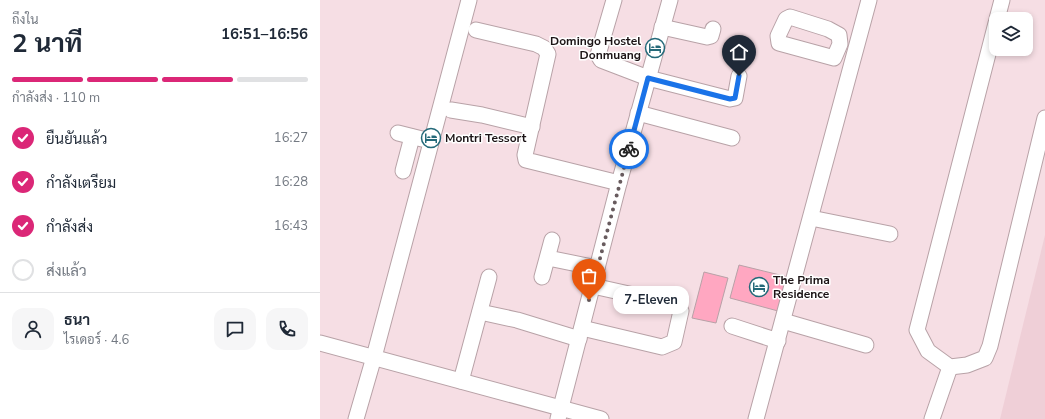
<!DOCTYPE html>
<html lang="th">
<meta charset="utf-8">
<style>
:root{--surface:#fff;--page:#f6f6f7;--text:#1f2937;--muted:#747a83;--line:#e0e1e3;--accent:#db2777}
body{margin:0;font-family:"Nunito Sans",Sarabun,sans-serif;background:var(--page);color:var(--text);height:100vh;display:flex;flex-direction:column;font-size:15px;white-space:nowrap}
*{box-sizing:border-box;margin:0}
p{font-size:13px;color:var(--muted)}
.icon{flex:none;width:22px;height:22px;fill:none;stroke:currentColor;stroke-width:2;stroke-linecap:round;stroke-linejoin:round}
.map{position:relative;flex:1;overflow:hidden}
.panel{display:flex;flex-direction:column;background:var(--surface);width:320px}
.panel>*{flex:none}
.controls{position:absolute;left:669px;top:12px;display:grid;gap:8px}
.controls a{display:grid;place-items:center;width:44px;height:44px;border-radius:8px;background:var(--surface);box-shadow:0 2px 6px #0003;font-size:20px}
.pin{position:absolute;display:grid;place-items:center;width:34px;height:34px;color:#fff;margin:-41px -17px;border-radius:50% 50% 50% 0;rotate:-45deg;box-shadow:0 0 4px #0007}
.pin .icon{rotate:45deg}
.courier{position:absolute;display:grid;place-items:center;width:40px;height:40px;margin:-20px;border:3px solid #1a73e8;border-radius:50%;background:#fff;color:#222;box-shadow:0 1px 5px #0007}
.bubble{position:absolute;height:28px;border-radius:12px;background:var(--surface);box-shadow:0 2px 6px #0003;font-size:13px;font-weight:700;line-height:28px;text-align:center}
.headline em{font-style:normal;font-weight:700}
.headline div{display:flex;flex-direction:column-reverse}
.headline{display:flex;align-items:center;justify-content:space-between;height:68px;padding:0 12px}
h1{font-size:26px;font-weight:700;line-height:30px}
.bar{display:grid;grid-template-columns:repeat(4,1fr);gap:6px 4px;align-content:center;height:48px;padding:0 12px}
.bar i{height:5px;border-radius:3px;background:var(--line)}
.bar .selected{background:var(--accent)}
.bar p{grid-column:span 4}
.line{display:flex;align-items:center;gap:10px;padding:0 12px;border-top:1px solid var(--line)}
.line div{flex:1}
.round{display:grid;place-items:center;flex:none;width:42px;height:42px;border-radius:12px;background:var(--page)}
ol{padding:0 12px;list-style:none}
li{display:flex;align-items:center;gap:12px;height:44px}
li p{margin-inline-start:auto}
li .icon{padding:4px;border-radius:50%;background:var(--accent);color:#fff;stroke-width:4}
li:last-child{color:var(--muted)}
li i{width:22px;height:22px;border:2px solid var(--line);border-radius:50%}
main{display:flex;flex:1;min-height:0}
.map>svg:first-child{display:block}
.built{fill:#efcfd7}
.building{fill:#ffa7c1;stroke:#b8a1a7}
.lines{fill:none;stroke-linecap:round;stroke-linejoin:round}
.minor-casing{stroke:#b8a2a7;stroke-width:17}
.minor{stroke:#fff;stroke-width:15}
.done{stroke:#685b5e;stroke-width:4;stroke-dasharray:0 7.2}
.route{stroke:#1a73e8;stroke-width:5}
.labels{text-anchor:middle;dominant-baseline:central;stroke-width:3;stroke-linejoin:round;paint-order:stroke}
.poi-label{font-size:12px;font-weight:bold;fill:#1c1416;stroke:#fff;text-anchor:start}
</style>
<main>
<section class="panel">
<div class="headline"><div><h1>2 นาที</h1><p>ถึงใน</p></div><em>16:51–16:56</em></div>
<div class="bar"><i class="selected"></i><i class="selected"></i><i class="selected"></i><i></i><p>กำลังส่ง · 110 m</p></div>
<ol>
<li><svg class="icon" aria-label="check" viewBox="0 0 24 24"><path d="M5 12l5 5 9-10"/></svg>ยืนยันแล้ว<p>16:27</p></li>
<li><svg class="icon" aria-label="check" viewBox="0 0 24 24"><path d="M5 12l5 5 9-10"/></svg>กำลังเตรียม<p>16:28</p></li>
<li><svg class="icon" aria-label="check" viewBox="0 0 24 24"><path d="M5 12l5 5 9-10"/></svg>กำลังส่ง<p>16:43</p></li>
<li><i></i>ส่งแล้ว</li>
</ol>
<div class="line" style="height:72px"><a class="round"><svg class="icon" aria-label="person" viewBox="0 0 24 24"><circle cx="12" cy="8" r="4"/><path d="M4 21q1-7 8-7t8 7"/></svg></a><div><b>ธนา</b><p>ไรเดอร์ · 4.6</p></div><a class="round"><svg class="icon" aria-label="chat" viewBox="0 0 24 24"><path d="M4 5h16v11H9l-5 4z"/></svg></a><a class="round"><svg class="icon" aria-label="phone" viewBox="0 0 24 24"><path d="M5 4h4l2 5-3 2q2 4 5 5l2-3 5 2v4C11 20 4 13 5 4z"/></svg></a></div>
</section>
<div class="map">
<svg width="725" height="419" viewBox="0 0 725 419">
<rect width="100%" height="100%" fill="#f6dee4"/>
<!-- built -->
<path class="built" d="M 725,235 L 725,419 L 680,419 Z"/>
<!-- building -->
<g class="building">
<path d="M 419,265 L 468,277 L 458,311 L 410,298 Z"/>
<path d="M 384,272 L 408,278 L 396,323 L 372,318 Z"/>
</g>
<g class="lines">
<defs>
<g id="minor">
<path d="M 294,0 L 278,55 L 281,60 L 328,78 L 410,99 L 415,98 L 419,76"/>
<path d="M 470,17 L 508,29 L 519,35 L 520,44 L 514,58 L 459,43 L 458,36 L 466,19 Z"/>
<path d="M 677,19 L 682,0"/>
<path d="M 676,23 L 597,330 L 608,351 L 630,367 L 647,365 L 665,358 L 670,346 L 725,118"/>
<path d="M 342,27 L 387,37 L 391,36 L 393,29"/>
<path d="M 156,30 L 216,44 L 224,48 L 228,54 L 205,155 L 206,160 L 299,183"/>
<path d="M 131,110 L 162,115 L 212,127"/>
<path d="M 318,113 L 412,138"/>
<path d="M 78,133 L 102,139"/>
<path d="M 83,171 L 92,137"/>
<path d="M 491,218 L 570,234"/>
<path d="M 228,258 L 277,268"/>
<path d="M 222,277 L 232,240"/>
<path d="M 160,312 L 197,320 L 259,339"/>
<path d="M 463,321 L 546,345"/>
<path d="M 412,326 L 458,341"/>
<path d="M 262,328 L 342,347 L 354,342 L 361,311 L 354,304 L 273,286"/>
<path d="M 0,343 L 281,419"/>
<path d="M 141,381 L 169,277"/>
<path d="M 36,419 L 54,357 L 149,0"/>
<path d="M 238,419 L 299,183 L 350,0"/>
<path d="M 436,419 L 549,0"/>
<path d="M 612,419 L 630,367"/>
</g>
</defs>
<!-- minor casing -->
<use href="#minor" class="minor-casing"/>
<!-- minor -->
<use href="#minor" class="minor"/>
</g>
<g class="lines">
<!-- done -->
<path class="done" d="M 269,300 L 309,149"/>
<!-- route -->
<path class="route" d="M 309,149 L 328,78 L 410,99 L 415,98 L 419,76"/>
</g>
<!-- icons -->
<defs>
<symbol id="hotel-ring" viewBox="-11 -11 22 22"><circle r="9.5" fill="#fff" stroke="#246979" stroke-width="1.5"/><path d="M-6-4.5h1.5V1H6V5H4.5V3h-9V5H-6ZM-4 0a1.8 1.8 0 1 1 3.6 0ZM.5 0V-2.5h3Q6-2.5 6 0Z" fill="#246979"/></symbol>
</defs>
<g fill-rule="evenodd">
<use href="#hotel-ring" x="324" y="37" width="22" height="22"/>
<use href="#hotel-ring" x="100" y="127" width="22" height="22"/>
<use href="#hotel-ring" x="428" y="276" width="22" height="22"/>
</g>
<g class="labels">
<!-- poi labels -->
<g class="poi-label">
<text x="321" y="41" text-anchor="end">Domingo Hostel<tspan x="321" dy="14">Donmuang</tspan></text>
<text x="125" y="138">Montri Tessort</text>
<text x="453" y="280">The Prima<tspan x="453" dy="14">Residence</tspan></text>
</g>
</g>
</svg>
<div class="controls">
<a><svg class="icon" aria-label="layers" viewBox="0 0 24 24"><path d="M12 4l9 5-9 5-9-5zM3 14l9 5 9-5"/></svg></a>
</div>
<div class="pin" style="left:269px;top:300px;background:#ea580c"><svg class="icon" aria-label="bag" viewBox="0 0 24 24"><path d="M5 8h14l-1 12H6zM9 8a3 3 0 0 1 6 0"/></svg></div>
<div class="pin" style="left:419px;top:76px;background:#1f2937"><svg class="icon" aria-label="home" viewBox="0 0 24 24"><path d="M3 11l9-7 9 7M6 9v11h12V9"/></svg></div>
<div class="courier" style="left:309px;top:149px"><svg class="icon" aria-label="bike" viewBox="0 0 24 24"><circle cx="6" cy="16" r="4"/><circle cx="18" cy="16" r="4"/><path d="M6 16l4-8h5l3 8M10 8l3 8H6M13 5h3"/></svg></div>
<div class="bubble" style="left:293px;top:286px;width:76px">7-Eleven</div>
</div>
</main>
